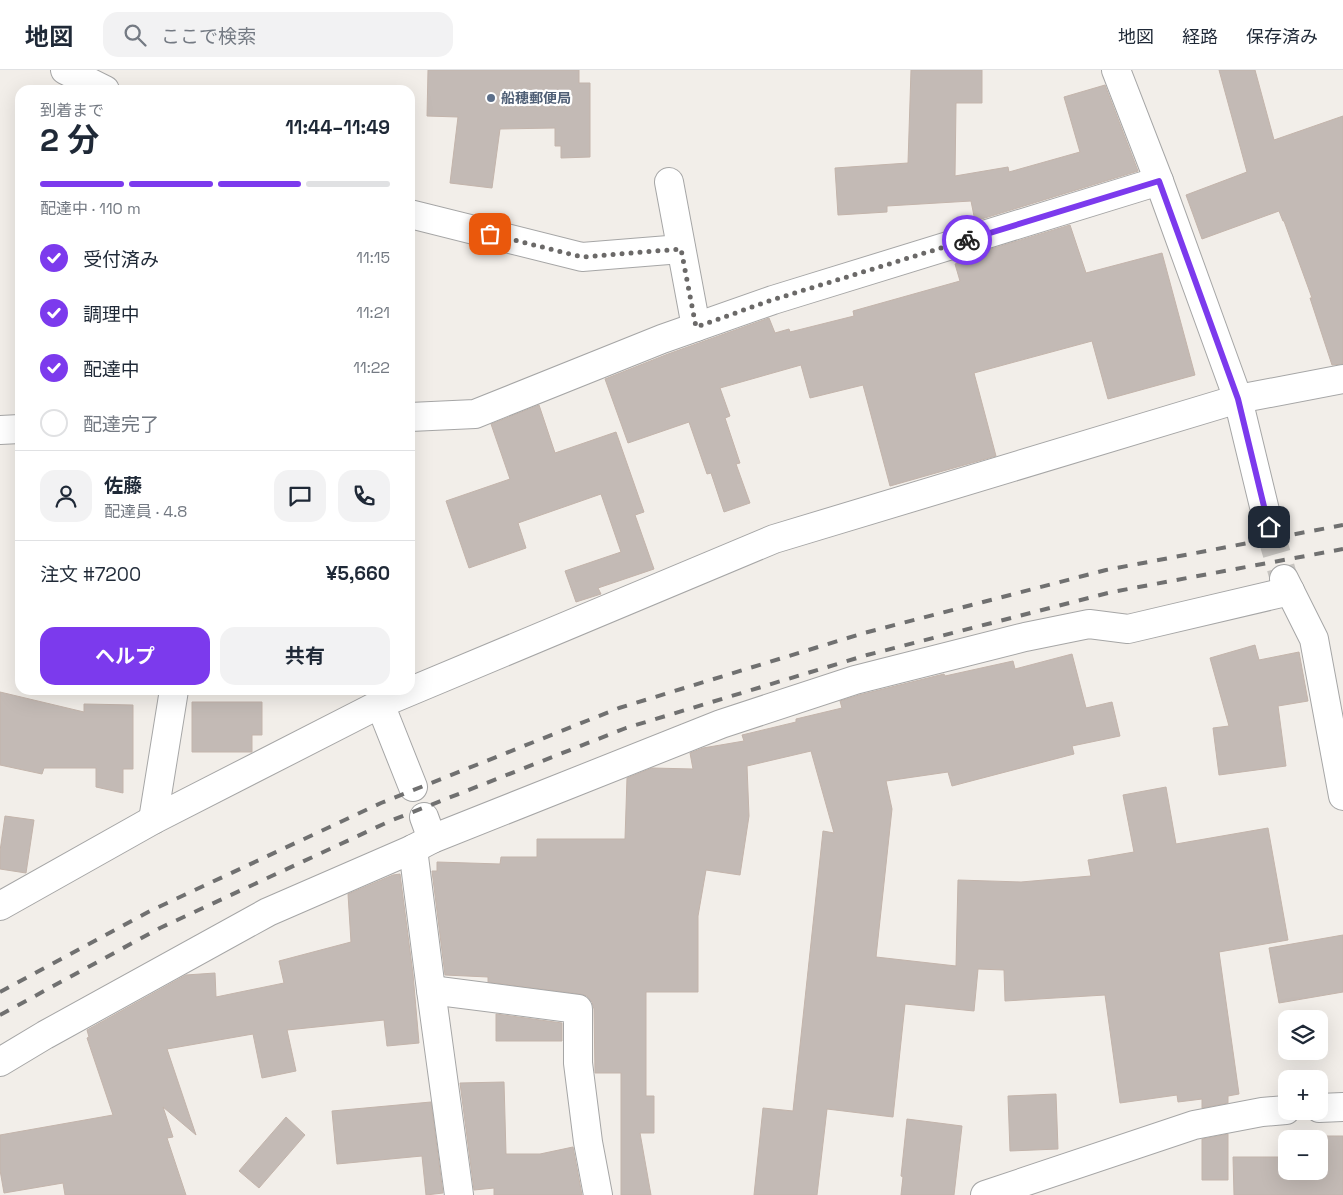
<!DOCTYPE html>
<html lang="ja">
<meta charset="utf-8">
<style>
:root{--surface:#fff;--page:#f2f2f3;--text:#1f2937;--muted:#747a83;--line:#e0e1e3;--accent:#7c3aed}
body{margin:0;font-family:"Space Grotesk","Noto Sans JP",sans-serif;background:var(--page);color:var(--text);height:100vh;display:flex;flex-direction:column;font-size:19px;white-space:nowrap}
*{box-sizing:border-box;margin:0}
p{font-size:16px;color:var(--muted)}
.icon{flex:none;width:28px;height:28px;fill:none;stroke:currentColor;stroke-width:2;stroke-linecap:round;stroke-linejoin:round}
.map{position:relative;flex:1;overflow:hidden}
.sheet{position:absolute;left:15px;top:15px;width:400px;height:610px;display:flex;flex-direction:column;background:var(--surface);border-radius:15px;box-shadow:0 5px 20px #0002}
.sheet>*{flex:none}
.controls{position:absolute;left:1278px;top:940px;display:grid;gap:10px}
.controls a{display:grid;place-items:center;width:50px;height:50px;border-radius:10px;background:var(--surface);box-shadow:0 5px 20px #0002;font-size:25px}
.pin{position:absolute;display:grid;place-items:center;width:42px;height:42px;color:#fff;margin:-21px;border-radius:10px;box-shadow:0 2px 8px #0006}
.courier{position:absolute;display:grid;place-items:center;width:50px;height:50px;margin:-25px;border:4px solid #7c3aed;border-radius:50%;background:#fff;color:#222;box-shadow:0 1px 6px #0007}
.headline em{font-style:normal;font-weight:700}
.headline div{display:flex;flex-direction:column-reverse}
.headline{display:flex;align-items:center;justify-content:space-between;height:85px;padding:0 25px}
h1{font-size:32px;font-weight:700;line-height:38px}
.bar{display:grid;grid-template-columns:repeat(4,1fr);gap:8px 5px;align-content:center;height:60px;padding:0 25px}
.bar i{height:6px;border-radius:4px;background:var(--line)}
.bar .selected{background:var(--accent)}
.bar p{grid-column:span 4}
.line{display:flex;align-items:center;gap:12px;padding:0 25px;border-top:1px solid var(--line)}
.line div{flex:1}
.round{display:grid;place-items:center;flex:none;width:52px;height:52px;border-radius:15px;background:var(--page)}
ol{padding:0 25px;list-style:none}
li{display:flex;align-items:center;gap:15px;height:55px}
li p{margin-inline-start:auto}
li .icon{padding:5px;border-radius:50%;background:var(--accent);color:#fff;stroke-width:4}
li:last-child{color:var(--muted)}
li i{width:28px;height:28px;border:2px solid var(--line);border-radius:50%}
.action{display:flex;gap:10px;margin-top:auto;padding:10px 25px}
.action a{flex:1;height:58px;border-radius:15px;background:var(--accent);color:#fff;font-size:20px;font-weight:700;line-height:58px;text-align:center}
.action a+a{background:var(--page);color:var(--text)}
header{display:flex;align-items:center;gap:30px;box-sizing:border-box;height:70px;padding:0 25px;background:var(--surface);border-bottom:1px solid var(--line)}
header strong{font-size:24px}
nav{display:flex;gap:28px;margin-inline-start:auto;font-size:18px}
.search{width:350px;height:45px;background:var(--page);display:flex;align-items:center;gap:12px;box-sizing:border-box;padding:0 18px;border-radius:15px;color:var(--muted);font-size:19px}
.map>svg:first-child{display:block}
.building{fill:#c3bab5;stroke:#c3b4ab}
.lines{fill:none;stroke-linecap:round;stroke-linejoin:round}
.street-tunnel{stroke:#c8c5c1;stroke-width:28;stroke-dasharray:28 14;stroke-linecap:butt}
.street-casing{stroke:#a6a6a6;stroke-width:30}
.street{stroke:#fff;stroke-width:28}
.rail{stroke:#707070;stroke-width:4;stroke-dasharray:10 10;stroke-linecap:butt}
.done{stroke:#6b6968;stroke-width:5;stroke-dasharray:0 9}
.route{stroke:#7c3aed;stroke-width:6}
.service-dot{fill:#5c6f8a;stroke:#fff;stroke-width:2}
.labels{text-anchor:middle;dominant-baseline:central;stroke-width:4.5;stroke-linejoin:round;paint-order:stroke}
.service-label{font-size:14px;font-weight:bold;fill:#4e5e75;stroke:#fff;text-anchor:start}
</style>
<header>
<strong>地図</strong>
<div class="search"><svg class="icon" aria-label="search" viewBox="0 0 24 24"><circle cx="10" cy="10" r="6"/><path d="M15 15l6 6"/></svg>ここで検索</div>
<nav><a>地図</a><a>経路</a><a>保存済み</a></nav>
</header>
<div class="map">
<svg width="1343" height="1125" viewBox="0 0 1343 1125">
<rect width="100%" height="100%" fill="#f2eee9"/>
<!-- building -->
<g class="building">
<path d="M 428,0 L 579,0 L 579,13 L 590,13 L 590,87 L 561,88 L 561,76 L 555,76 L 555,58 L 500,59 L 492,118 L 450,113 L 458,47 L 427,46 Z"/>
<path d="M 911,0 L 982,0 L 982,33 L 956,33 L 955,106 L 1008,97 L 1009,102 L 1080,82 L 1064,27 L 1105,15 L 1138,101 L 975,151 L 971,131 L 887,136 L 887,142 L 838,145 L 835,98 L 908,93 Z"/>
<path d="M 1219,0 L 1255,0 L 1274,70 L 1343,46 L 1343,294 L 1332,295 L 1310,228 L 1312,228 L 1284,151 L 1283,151 L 1279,141 L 1202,169 L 1186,125 L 1247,102 Z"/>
<path d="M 1070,155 L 1086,203 L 1162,183 L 1195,305 L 1108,329 L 1092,271 L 974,303 L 996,386 L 890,416 L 863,315 L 810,328 L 801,295 L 720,318 L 730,346 L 725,348 L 740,393 L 736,394 L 750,433 L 724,442 L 711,403 L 707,404 L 689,352 L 628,373 L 605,309 L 668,284 L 769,248 L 775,263 L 789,259 L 790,262 L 854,246 L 853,241 L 960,211 L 955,194 L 982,186 L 981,182 Z"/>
<path d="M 539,335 L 555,383 L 616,362 L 644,442 L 635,445 L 654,499 L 598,518 L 601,524 L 576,532 L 565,501 L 621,482 L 601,424 L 518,453 L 526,478 L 469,498 L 446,431 L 510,409 L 491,354 Z"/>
<path d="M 1255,575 L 1259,590 L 1299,582 L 1308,631 L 1278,636 L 1286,696 L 1219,705 L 1213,658 L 1229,656 L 1210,588 Z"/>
<path d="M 1072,584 L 1086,638 L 1112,632 L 1120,666 L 1072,676 L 1074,684 L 952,716 L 948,702 L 886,711 L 892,739 L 876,887 L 956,896 L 958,810 L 1021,812 L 1091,806 L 1088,790 L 1134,782 L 1123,725 L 1166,717 L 1176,774 L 1268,758 L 1288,870 L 1219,882 L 1239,1024 L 1228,1026 L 1228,1033 L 1202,1038 L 1202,1029 L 1178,1032 L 1177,1025 L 1120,1033 L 1105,925 L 1005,931 L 1004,900 L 978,899 L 974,941 L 905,934 L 893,1047 L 827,1039 L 817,1125 L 754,1125 L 763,1038 L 793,1041 L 823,761 L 834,763 L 811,681 L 747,696 L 749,746 L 740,805 L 706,800 L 698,846 L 698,922 L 646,922 L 646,1026 L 654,1026 L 654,1063 L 640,1063 L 651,1125 L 621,1125 L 621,1003 L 595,1003 L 594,939 L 592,932 L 587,926 L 580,924 L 488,912 L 488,907 L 445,905 L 432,801 L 437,801 L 437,792 L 500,794 L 501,787 L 537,787 L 537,769 L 625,769 L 627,708 L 652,698 L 693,699 L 690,683 L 703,678 L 744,671 L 742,665 L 796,652 L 796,649 L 842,638 L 840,631 L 859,625 L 944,604 L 945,606 L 1013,591 L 1015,599 Z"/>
<path d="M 0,622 L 84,642 L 84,634 L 133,635 L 133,699 L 123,699 L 123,723 L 96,717 L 96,698 L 44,698 L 42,704 L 0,695 Z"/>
<path d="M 192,632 L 262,632 L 262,665 L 252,665 L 252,682 L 192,682 Z"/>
<path d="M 5,746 L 34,750 L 26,803 L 0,799 L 0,781 Z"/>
<path d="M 400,804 L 413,904 L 419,973 L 387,976 L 384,950 L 287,960 L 296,1001 L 262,1008 L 253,964 L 167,979 L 196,1065 L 163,1037 L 173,1067 L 167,1068 L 186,1125 L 65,1125 L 63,1113 L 4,1123 L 0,1100 L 0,1065 L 113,1045 L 87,968 L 89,967 L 87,960 L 186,905 L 215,903 L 216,927 L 284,913 L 279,891 L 351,872 L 348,824 L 393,805 Z"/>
<path d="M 1343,865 L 1343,922 L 1279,933 L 1269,878 Z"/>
<path d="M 496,944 L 562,953 L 562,971 L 496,971 Z"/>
<path d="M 504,1012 L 506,1084 L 540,1084 L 573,1077 L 582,1125 L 494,1125 L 494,1118 L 474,1120 L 460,1013 Z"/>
<path d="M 1056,1024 L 1058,1079 L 1010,1081 L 1008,1026 Z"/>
<path d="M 431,1032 L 443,1123 L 426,1125 L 422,1086 L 337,1094 L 332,1041 Z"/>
<path d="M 286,1047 L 305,1065 L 259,1118 L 239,1101 Z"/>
<path d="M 907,1049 L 962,1056 L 954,1125 L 901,1125 L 903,1107 L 901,1106 Z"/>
<path d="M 1228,1064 L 1228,1110 L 1202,1110 L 1202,1069 Z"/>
<path d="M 1306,1066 L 1343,1066 L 1343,1125 L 1234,1125 L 1233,1087 L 1286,1087 L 1286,1101 L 1319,1101 L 1319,1069 L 1306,1069 Z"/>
</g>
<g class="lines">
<!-- street-tunnel -->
<path class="street-tunnel" d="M 1269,457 L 1284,509"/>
<defs>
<g id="street">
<path d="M 65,0 L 105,20"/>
<path d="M 1116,0 L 1159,111 L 1238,329 L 1269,457"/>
<path d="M 669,112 L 696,257"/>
<path d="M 410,144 L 582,187 L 681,179"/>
<path d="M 410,347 L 475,344 L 662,269 L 773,230 L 1159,111"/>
<path d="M 0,360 L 20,359"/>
<path d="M 1284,509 L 1314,569 L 1343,726"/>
<path d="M 380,634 L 413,717"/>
<path d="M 153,750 L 174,620"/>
<path d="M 432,769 L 721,654 L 855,610 L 1025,567 L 1089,554 L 1128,559 L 1290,521"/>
<path d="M 413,779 L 431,920 L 459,1125"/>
<path d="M 0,836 L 153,750 L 380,634 L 774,469 L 1238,329 L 1343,309"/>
<path d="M 431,920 L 578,939 L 578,993 L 588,1072 L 598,1125"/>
<path d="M 0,992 L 45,965 L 268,842 L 413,779 L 432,769 L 424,747"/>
<path d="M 1319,1038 L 1343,1037"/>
<path d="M 985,1125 L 1194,1055 L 1262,1042 L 1286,1040"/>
</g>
</defs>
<!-- street casing -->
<use href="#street" class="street-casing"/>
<!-- street -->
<use href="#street" class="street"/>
<!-- rail -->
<g class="rail">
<path d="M 0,922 L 150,841 L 381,733 L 619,638 L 864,563 L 1106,500 L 1343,455"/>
<path d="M 0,945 L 160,858 L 390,751 L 626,658 L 867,585 L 1112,522 L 1343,479"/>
</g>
</g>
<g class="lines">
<!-- done -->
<path class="done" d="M 490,164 L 582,187 L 681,179 L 696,257 L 772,230 L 967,170"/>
<!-- route -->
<path class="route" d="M 967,170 L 1159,111 L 1238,329 L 1269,457"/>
</g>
<!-- markers -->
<circle class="service-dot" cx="491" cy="28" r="5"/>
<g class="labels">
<!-- service labels -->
<g class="service-label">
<text x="501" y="28">船穂郵便局</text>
</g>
</g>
</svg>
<div class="controls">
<a><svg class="icon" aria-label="layers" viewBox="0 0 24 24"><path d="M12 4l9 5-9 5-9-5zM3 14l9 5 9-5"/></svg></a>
<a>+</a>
<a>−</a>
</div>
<div class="pin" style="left:490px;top:164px;background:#ea580c"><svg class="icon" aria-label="bag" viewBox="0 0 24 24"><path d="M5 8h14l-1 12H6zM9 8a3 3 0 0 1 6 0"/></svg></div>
<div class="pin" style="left:1269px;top:457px;background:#1f2937"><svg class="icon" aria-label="home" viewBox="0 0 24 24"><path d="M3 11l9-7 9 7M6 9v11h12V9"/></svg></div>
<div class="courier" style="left:967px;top:170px"><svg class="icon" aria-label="bike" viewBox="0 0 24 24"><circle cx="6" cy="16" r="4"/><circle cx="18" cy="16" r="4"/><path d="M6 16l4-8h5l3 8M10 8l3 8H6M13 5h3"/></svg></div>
<section class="sheet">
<div class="headline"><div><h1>2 分</h1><p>到着まで</p></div><em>11:44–11:49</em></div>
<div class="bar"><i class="selected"></i><i class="selected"></i><i class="selected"></i><i></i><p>配達中 · 110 m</p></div>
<ol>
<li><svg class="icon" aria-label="check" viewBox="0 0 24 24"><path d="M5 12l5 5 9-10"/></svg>受付済み<p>11:15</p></li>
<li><svg class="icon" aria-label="check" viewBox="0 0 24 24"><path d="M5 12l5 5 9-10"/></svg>調理中<p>11:21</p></li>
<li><svg class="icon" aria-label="check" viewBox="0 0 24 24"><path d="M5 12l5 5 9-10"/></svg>配達中<p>11:22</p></li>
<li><i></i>配達完了</li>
</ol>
<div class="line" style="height:90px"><a class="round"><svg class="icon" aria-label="person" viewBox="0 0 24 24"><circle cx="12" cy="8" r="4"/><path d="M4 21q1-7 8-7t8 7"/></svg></a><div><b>佐藤</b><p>配達員 · 4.8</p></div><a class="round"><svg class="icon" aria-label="chat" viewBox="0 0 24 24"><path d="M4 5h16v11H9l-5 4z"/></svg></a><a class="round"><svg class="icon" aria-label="phone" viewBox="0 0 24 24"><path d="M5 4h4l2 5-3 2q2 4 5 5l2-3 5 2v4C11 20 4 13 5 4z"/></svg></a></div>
<div class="line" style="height:65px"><div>注文 #7200</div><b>¥5,660</b></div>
<div class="action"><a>ヘルプ</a><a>共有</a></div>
</section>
</div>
